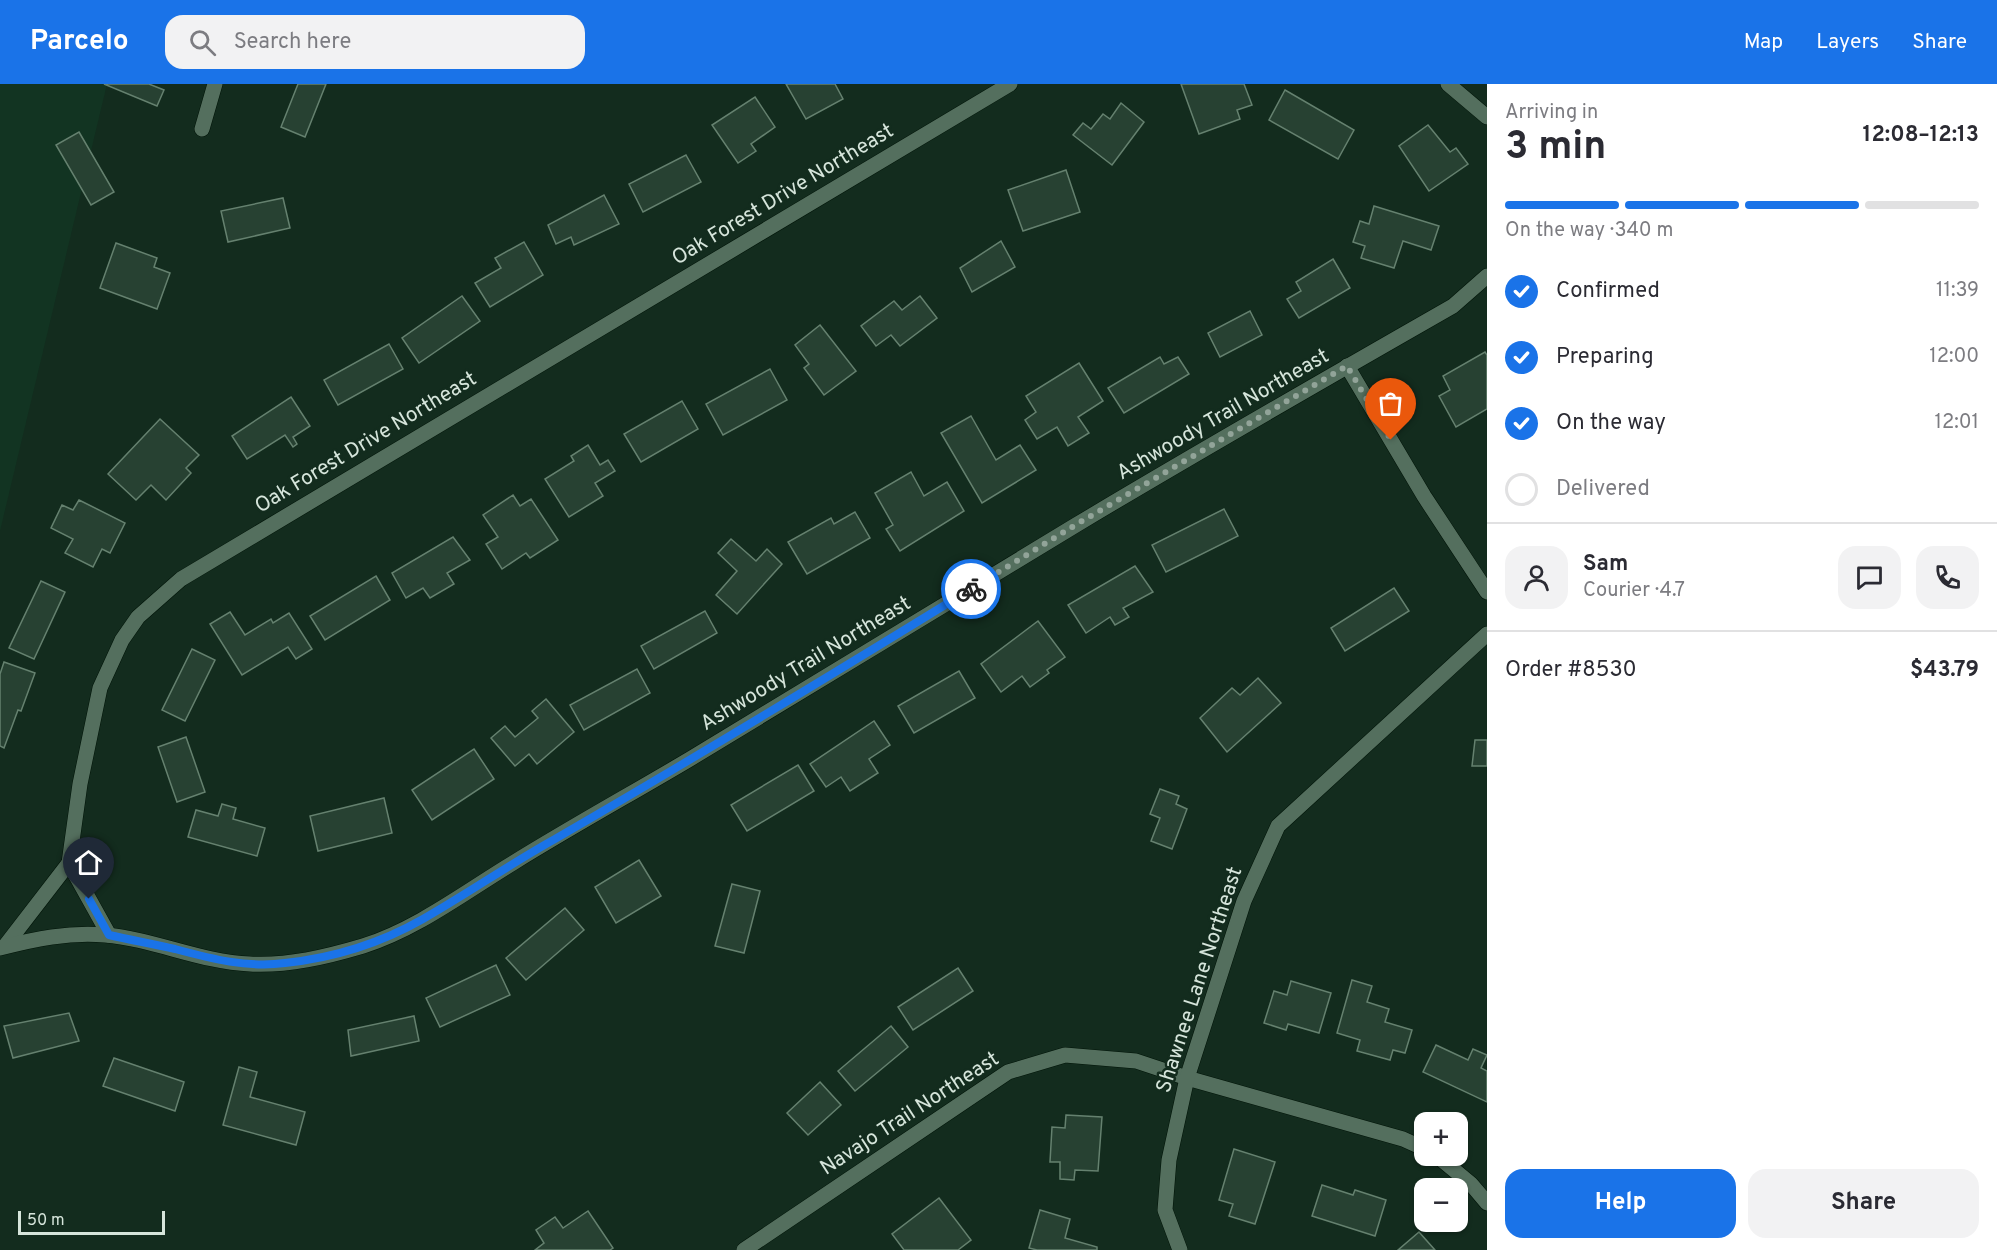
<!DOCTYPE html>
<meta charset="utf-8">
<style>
:root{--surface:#fff;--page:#f2f2f3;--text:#2b2b33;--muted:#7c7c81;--line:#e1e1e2;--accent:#1a73e8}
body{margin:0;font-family:Overpass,sans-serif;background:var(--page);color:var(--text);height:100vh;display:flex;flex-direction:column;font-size:22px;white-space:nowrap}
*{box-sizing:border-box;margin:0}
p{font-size:20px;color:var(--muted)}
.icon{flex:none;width:33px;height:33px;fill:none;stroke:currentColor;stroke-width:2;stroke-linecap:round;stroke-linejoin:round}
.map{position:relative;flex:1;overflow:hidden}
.panel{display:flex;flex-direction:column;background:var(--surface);width:510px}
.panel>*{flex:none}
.tools{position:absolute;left:1414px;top:1028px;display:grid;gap:12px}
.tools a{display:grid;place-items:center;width:54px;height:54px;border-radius:12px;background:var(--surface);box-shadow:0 2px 4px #0004;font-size:30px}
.scale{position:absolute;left:18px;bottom:15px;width:147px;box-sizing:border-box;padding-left:6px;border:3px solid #d6e5db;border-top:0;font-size:16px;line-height:21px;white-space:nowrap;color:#d6e5db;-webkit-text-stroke:4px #132c1e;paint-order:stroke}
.pin{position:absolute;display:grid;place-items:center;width:51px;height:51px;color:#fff;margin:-62px -26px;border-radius:50% 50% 50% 0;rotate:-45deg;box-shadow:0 0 6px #0007}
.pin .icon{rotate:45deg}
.courier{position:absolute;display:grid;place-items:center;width:60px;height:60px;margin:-30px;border:4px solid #1a73e8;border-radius:50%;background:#fff;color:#222;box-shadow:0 2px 8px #0007}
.overview em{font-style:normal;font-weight:700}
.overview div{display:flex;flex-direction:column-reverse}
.overview{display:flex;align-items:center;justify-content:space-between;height:102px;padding:0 18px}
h1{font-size:39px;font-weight:700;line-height:45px}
.bar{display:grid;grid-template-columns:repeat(4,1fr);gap:9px 6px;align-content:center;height:72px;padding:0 18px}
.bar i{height:8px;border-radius:4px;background:var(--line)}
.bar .selected{background:var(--accent)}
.bar p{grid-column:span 4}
.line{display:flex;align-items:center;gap:15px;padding:0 18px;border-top:2px solid var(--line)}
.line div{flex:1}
.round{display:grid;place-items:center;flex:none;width:63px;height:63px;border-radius:18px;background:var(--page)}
ol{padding:0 18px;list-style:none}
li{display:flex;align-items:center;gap:18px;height:66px}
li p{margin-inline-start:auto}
li .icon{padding:6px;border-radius:50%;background:var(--accent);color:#fff;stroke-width:4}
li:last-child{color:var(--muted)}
li i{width:33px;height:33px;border:3px solid var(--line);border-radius:50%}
.button{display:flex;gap:12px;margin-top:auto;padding:12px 18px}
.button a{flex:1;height:69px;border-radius:18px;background:var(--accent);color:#fff;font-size:24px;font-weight:700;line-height:69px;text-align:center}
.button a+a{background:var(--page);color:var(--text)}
header{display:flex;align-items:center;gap:36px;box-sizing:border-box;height:84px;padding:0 30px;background:var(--accent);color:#fff}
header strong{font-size:28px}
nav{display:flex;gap:33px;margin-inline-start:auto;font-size:21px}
.search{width:420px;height:54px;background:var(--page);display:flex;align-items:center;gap:15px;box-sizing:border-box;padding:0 21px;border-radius:18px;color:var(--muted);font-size:22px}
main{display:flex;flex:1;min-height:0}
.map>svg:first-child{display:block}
.built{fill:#123422}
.building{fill:#274132;stroke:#65816f;stroke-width:1.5}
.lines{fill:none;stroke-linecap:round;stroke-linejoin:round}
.minor-casing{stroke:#001408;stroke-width:16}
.minor{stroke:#546f5e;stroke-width:15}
.done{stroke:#92a499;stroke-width:6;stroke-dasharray:0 10.8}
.route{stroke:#1a73e8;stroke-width:8}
.labels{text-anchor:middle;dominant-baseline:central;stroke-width:5;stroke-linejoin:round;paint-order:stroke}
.street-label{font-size:21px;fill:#d6e5db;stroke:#132c1e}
</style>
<header>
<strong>Parcelo</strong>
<div class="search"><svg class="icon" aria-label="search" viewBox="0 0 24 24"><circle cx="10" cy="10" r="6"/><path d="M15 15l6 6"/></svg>Search here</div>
<nav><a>Map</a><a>Layers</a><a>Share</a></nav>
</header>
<main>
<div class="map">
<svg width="1487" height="1166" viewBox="0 0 1487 1166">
<rect width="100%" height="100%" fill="#132c1e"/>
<!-- built -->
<path class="built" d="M 0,0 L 107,0 L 0,447 Z"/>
<!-- building -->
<g class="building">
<path d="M 104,0 L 149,0 L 164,6 L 157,22 Z"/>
<path d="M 298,0 L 326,0 L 305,53 L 281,43 Z"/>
<path d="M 786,0 L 835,0 L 843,15 L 806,35 Z"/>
<path d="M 1181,0 L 1244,0 L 1252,21 L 1237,26 L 1240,35 L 1199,50 Z"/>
<path d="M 1285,6 L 1354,46 L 1338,75 L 1269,36 Z"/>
<path d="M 755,13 L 775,43 L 751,60 L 756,67 L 738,79 L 712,41 Z"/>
<path d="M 1121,19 L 1144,38 L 1112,81 L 1073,51 L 1083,39 L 1091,45 L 1103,30 L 1110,35 Z"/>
<path d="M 1428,41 L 1450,68 L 1456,64 L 1468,80 L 1429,107 L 1399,62 Z"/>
<path d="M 79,48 L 114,108 L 91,121 L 56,61 Z"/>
<path d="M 686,71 L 701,98 L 643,128 L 629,100 Z"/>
<path d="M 1066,86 L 1080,128 L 1023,147 L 1008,106 Z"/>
<path d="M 604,111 L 619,140 L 574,161 L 571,153 L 556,160 L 548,141 Z"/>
<path d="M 283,114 L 290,144 L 228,158 L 221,127 Z"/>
<path d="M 1374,122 L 1439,142 L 1431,166 L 1403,157 L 1394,184 L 1361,174 L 1365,162 L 1353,158 L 1360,137 L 1369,140 Z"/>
<path d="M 1001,157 L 1015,183 L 972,208 L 960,184 Z"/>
<path d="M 524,158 L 543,191 L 490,223 L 475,199 L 501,184 L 495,174 Z"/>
<path d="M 116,159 L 157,174 L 154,183 L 170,189 L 157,225 L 100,204 Z"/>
<path d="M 1333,175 L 1350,204 L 1299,234 L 1287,215 L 1301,207 L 1296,198 Z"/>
<path d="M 462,212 L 480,237 L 419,279 L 402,254 Z"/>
<path d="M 920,212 L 937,234 L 900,262 L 891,251 L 876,262 L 861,242 L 894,217 L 902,226 Z"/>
<path d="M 1250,227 L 1262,251 L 1220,273 L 1208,249 Z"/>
<path d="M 820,241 L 856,287 L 824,311 L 804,284 L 809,280 L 795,261 Z"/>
<path d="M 389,260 L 403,285 L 338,321 L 324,296 Z"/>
<path d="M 1485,268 L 1487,271 L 1487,325 L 1456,343 L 1439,312 L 1450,306 L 1443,292 Z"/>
<path d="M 1160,273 L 1164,280 L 1178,273 L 1189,290 L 1124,329 L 1108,304 Z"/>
<path d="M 1079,279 L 1103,317 L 1078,333 L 1089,349 L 1068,362 L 1057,343 L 1037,355 L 1025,336 L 1036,328 L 1026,312 Z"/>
<path d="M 770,285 L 787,316 L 723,351 L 706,320 Z"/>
<path d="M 291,313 L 310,342 L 293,353 L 297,360 L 293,363 L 285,351 L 247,375 L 232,352 Z"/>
<path d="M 682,317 L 698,345 L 641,378 L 624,350 Z"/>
<path d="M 971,332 L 996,376 L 1020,361 L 1036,386 L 982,419 L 941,349 Z"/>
<path d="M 160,335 L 199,371 L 186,384 L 191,389 L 166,416 L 151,401 L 136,416 L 108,390 Z"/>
<path d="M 588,361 L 600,381 L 608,376 L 615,387 L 595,399 L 603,412 L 569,433 L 545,395 L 574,377 L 571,372 Z"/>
<path d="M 911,388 L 924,412 L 947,398 L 964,427 L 900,467 L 886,445 L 893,441 L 875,409 Z"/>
<path d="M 513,411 L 520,422 L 531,415 L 558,456 L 530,474 L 526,469 L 502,485 L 486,460 L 498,453 L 483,431 Z"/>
<path d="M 79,416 L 125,439 L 110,469 L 102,465 L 93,483 L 65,469 L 73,455 L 51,444 L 62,421 L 73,426 Z"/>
<path d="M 1224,425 L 1238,452 L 1166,488 L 1152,461 Z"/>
<path d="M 855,428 L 870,454 L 807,490 L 788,458 L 831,434 L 834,440 Z"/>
<path d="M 453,453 L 470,476 L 447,489 L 454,500 L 430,514 L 423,504 L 406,514 L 392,489 Z"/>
<path d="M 731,455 L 756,477 L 767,465 L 782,480 L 737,530 L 716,511 L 737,487 L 718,469 Z"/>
<path d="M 1135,482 L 1153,508 L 1123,524 L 1129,533 L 1115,541 L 1110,533 L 1086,549 L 1068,521 Z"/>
<path d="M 376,492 L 390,516 L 325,556 L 310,532 Z"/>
<path d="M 41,497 L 65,508 L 34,575 L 9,564 Z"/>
<path d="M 1394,504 L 1409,527 L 1345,567 L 1331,544 Z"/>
<path d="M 705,527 L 717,549 L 654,585 L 641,562 Z"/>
<path d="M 230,528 L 245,551 L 271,535 L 273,539 L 289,529 L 312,565 L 296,575 L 288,563 L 242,591 L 210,540 Z"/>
<path d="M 1038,537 L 1065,573 L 1047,586 L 1049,589 L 1030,603 L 1022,592 L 1001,608 L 981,580 Z"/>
<path d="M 192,565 L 215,576 L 185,637 L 162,626 Z"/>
<path d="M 4,578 L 35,589 L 21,627 L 18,626 L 4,664 L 0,662 L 0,590 Z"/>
<path d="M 637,585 L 650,609 L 584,646 L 570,621 Z"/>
<path d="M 959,587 L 975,614 L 914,649 L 898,622 Z"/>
<path d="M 1258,594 L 1281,619 L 1227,668 L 1200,634 L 1232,604 L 1240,611 Z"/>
<path d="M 546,615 L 574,648 L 537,680 L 529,670 L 515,682 L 491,654 L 505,642 L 515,653 L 538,634 L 532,627 Z"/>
<path d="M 874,637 L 890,661 L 869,675 L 878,689 L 850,707 L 841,693 L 826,703 L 810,680 Z"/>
<path d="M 186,653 L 205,708 L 177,718 L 158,663 Z"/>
<path d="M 1475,656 L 1487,656 L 1487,682 L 1472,682 Z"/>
<path d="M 474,665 L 494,695 L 432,736 L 412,706 Z"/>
<path d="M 798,681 L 814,707 L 747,747 L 731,721 Z"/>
<path d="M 1160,705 L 1179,712 L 1176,720 L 1187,725 L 1172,765 L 1151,757 L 1160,734 L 1150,730 Z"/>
<path d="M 384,714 L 392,749 L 318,767 L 310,732 Z"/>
<path d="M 222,720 L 236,724 L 233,735 L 265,744 L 257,772 L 188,753 L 196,726 L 218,732 Z"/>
<path d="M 639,776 L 661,812 L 616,839 L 595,803 Z"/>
<path d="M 732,800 L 760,807 L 744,869 L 715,862 Z"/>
<path d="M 565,824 L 584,846 L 526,896 L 506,874 Z"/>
<path d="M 496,881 L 510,911 L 440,943 L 426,914 Z"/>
<path d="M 958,884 L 973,907 L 913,946 L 898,923 Z"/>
<path d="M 1352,896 L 1372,902 L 1367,918 L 1389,925 L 1385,938 L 1412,946 L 1405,969 L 1393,966 L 1390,976 L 1357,967 L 1360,956 L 1337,949 Z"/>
<path d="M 1291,897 L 1331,909 L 1319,949 L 1288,940 L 1286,946 L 1264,939 L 1274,907 L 1287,911 Z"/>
<path d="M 69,929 L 79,957 L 13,974 L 4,942 Z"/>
<path d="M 414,932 L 419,957 L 351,972 L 348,946 Z"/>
<path d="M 891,942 L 908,963 L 855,1007 L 838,987 Z"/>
<path d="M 1436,961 L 1468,976 L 1473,965 L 1487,971 L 1481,984 L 1487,987 L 1487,1018 L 1423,988 Z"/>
<path d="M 114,974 L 184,998 L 175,1027 L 103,1002 Z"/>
<path d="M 239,983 L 257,988 L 250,1013 L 305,1028 L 296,1061 L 223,1041 Z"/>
<path d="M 820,998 L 841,1021 L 808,1051 L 787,1029 Z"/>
<path d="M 1066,1031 L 1102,1033 L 1098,1087 L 1075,1086 L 1074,1096 L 1060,1095 L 1060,1078 L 1050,1078 L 1052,1043 L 1065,1044 Z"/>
<path d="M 1234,1065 L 1275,1078 L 1255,1140 L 1229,1132 L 1233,1120 L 1219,1116 Z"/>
<path d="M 1322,1101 L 1353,1111 L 1355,1106 L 1386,1116 L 1375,1152 L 1312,1132 Z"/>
<path d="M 939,1114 L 971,1156 L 958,1166 L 904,1166 L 892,1150 Z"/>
<path d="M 1040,1126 L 1070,1135 L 1065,1154 L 1097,1163 L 1097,1166 L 1037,1166 L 1029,1164 Z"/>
<path d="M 588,1127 L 613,1164 L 610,1166 L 535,1166 L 544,1159 L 536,1146 L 555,1133 L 563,1144 Z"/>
<path d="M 1419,1148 L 1435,1166 L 1398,1166 Z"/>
</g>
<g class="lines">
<defs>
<g id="minor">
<path d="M 1448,0 L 1487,33"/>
<path d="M 202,45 L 215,0"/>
<path d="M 1347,282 L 1424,412 L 1487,508"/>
<path d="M 109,851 L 69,779 L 80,700 L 100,604 L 122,556 L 138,533 L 181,495 L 1010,0"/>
<path d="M 5,862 L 69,779"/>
<path d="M 0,864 C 35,855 68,848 105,851 C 154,855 200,878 250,880 C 288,882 326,873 363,862 C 417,845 465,808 513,779 C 571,743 631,710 690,675 C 819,598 947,518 1076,441 C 1201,366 1327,294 1453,222 L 1487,192"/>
<path d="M 1436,1071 L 1471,1100 L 1487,1119"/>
<path d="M 744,1166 L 1008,988 L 1065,971 L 1136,977 L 1187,994 L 1403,1055 L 1425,1065"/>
<path d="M 1180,1166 L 1165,1126 L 1169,1076 L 1187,994 L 1244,817 L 1278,742 L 1487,550"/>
</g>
</defs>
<!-- minor casing -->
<use href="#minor" class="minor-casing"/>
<!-- minor -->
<use href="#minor" class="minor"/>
</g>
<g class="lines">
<!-- done -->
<path class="done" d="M 971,505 L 1077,440 L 1347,282 L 1391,356"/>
<!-- route -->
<path class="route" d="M 89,815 L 109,851 C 131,856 153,860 175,865 C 212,875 247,884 285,879 C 332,874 381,859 423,835 C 467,810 510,780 555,755 C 695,674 833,590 971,505"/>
</g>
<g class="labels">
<!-- street labels -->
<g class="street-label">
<text transform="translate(783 111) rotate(-31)">Oak Forest Drive Northeast</text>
<text transform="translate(1223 331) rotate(-30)">Ashwoody Trail Northeast</text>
<text transform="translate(366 359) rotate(-31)">Oak Forest Drive Northeast</text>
<text transform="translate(806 580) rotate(-31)">Ashwoody Trail Northeast</text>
<text transform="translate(1200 896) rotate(-72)">Shawnee Lane Northeast</text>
<text transform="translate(910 1030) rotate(-33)">Navajo Trail Northeast</text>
</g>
</g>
</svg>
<div class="tools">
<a>+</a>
<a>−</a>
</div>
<div class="scale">50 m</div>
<div class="pin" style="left:1391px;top:356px;background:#ea580c"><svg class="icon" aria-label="bag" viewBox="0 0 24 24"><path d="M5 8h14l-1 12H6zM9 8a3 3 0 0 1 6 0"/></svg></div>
<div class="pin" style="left:89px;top:815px;background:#1f2937"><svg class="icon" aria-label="home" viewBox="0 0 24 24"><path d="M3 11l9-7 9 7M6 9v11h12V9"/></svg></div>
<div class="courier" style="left:971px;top:505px"><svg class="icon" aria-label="bike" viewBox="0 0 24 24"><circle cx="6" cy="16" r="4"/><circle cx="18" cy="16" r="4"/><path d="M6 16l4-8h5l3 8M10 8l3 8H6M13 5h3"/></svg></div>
</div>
<section class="panel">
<div class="overview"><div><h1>3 min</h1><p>Arriving in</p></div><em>12:08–12:13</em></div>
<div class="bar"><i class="selected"></i><i class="selected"></i><i class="selected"></i><i></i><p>On the way · 340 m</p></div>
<ol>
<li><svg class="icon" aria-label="check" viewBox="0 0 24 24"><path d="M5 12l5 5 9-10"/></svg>Confirmed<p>11:39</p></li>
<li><svg class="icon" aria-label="check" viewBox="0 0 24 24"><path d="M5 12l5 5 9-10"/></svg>Preparing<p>12:00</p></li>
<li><svg class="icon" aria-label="check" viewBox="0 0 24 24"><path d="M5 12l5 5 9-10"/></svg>On the way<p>12:01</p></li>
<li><i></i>Delivered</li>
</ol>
<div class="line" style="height:108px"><a class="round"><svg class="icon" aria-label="person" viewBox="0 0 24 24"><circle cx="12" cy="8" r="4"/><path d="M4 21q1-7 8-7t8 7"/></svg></a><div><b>Sam</b><p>Courier · 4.7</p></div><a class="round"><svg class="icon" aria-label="chat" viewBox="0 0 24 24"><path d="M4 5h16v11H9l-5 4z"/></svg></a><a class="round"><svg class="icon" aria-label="phone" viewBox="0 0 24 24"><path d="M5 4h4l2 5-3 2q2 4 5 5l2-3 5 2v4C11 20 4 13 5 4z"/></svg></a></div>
<div class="line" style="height:78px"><div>Order #8530</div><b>$43.79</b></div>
<div class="button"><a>Help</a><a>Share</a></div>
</section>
</main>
